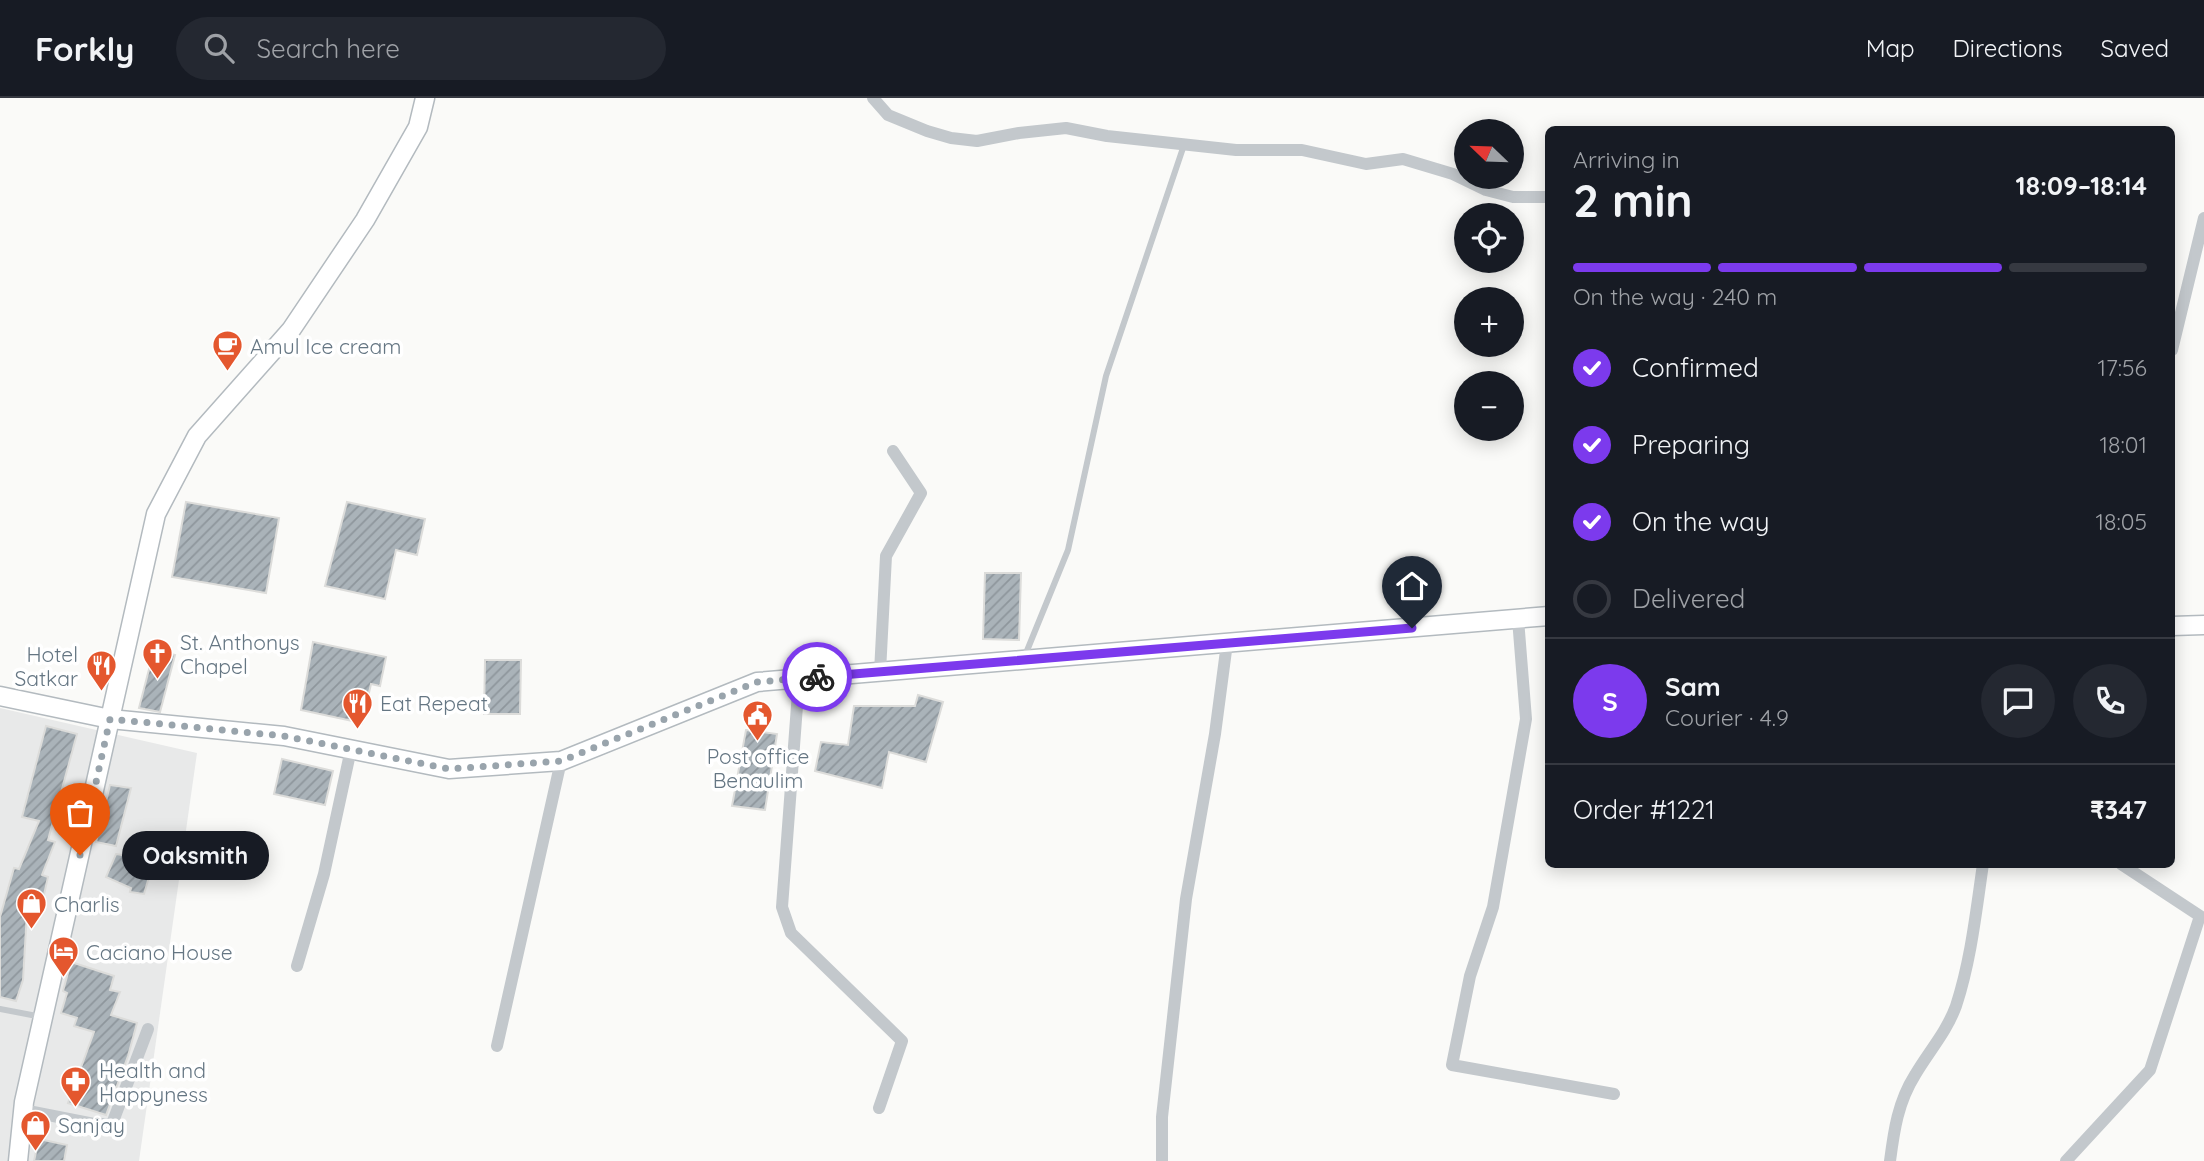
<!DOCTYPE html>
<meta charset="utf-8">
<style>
:root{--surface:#171b24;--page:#242831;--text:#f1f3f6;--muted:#9ea1a6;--line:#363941;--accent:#7c3aed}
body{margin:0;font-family:Quicksand,sans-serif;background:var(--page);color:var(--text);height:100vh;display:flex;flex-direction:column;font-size:26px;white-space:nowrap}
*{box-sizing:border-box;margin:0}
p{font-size:23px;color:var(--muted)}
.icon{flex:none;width:38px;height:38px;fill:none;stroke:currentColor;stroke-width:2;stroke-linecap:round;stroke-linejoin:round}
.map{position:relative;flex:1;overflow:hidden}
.drawer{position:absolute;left:1545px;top:28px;width:630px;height:742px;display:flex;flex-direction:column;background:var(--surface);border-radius:10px;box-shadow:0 4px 18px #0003}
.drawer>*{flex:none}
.needle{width:46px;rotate:293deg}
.tools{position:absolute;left:1454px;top:21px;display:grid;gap:14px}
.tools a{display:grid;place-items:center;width:70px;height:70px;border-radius:50%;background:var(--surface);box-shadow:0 4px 18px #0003;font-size:35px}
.pin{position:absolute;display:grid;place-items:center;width:60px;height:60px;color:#fff;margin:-72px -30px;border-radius:50% 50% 50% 0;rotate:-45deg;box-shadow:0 0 7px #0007}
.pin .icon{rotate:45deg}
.courier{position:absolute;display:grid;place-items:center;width:70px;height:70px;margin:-35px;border:5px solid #7c3aed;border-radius:50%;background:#fff;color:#222;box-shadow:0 2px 9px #0007}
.bubble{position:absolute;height:49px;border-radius:24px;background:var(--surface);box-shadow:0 4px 18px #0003;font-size:23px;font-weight:700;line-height:49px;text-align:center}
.overview em{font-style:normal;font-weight:700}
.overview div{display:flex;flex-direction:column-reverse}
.overview{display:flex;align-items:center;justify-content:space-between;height:119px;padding:0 28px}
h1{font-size:46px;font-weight:700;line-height:52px}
.bar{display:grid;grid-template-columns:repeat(4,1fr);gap:10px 7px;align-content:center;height:84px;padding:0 28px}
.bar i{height:9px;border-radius:5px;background:var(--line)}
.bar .active{background:var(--accent)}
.bar p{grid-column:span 4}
.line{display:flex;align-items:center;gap:18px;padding:0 28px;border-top:2px solid var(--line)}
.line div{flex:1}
.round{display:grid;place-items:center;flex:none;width:74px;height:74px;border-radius:37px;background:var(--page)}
ol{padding:0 28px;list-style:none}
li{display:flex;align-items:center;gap:21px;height:77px}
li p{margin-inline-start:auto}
li .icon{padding:7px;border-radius:50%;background:var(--accent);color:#fff;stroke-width:4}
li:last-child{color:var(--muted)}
li i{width:38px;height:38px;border:4px solid var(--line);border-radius:50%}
header{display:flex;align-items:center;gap:42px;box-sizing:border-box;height:98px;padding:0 35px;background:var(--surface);border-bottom:2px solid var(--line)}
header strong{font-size:33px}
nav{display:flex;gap:38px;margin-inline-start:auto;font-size:24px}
.search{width:490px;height:63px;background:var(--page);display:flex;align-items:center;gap:18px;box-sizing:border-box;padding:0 24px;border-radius:38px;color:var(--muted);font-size:26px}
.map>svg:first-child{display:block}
.built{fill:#e8e9e9}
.building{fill:url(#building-hatch);stroke:#dcdcda;stroke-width:2}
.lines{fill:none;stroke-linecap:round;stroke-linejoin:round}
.secondary-casing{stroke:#b3babf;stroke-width:21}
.lane{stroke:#c3c8cc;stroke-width:6}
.street{stroke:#c3c8cc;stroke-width:12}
.secondary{stroke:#fff;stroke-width:18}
.done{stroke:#99a4ac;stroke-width:7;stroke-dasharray:0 12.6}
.route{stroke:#7c3aed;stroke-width:9}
.labels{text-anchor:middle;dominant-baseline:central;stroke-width:7;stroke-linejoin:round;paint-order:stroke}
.poi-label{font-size:21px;fill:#657683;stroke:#fff;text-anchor:start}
</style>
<header>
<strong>Forkly</strong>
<div class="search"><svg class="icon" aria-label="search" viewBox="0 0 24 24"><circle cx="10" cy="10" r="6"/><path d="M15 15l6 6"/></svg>Search here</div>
<nav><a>Map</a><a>Directions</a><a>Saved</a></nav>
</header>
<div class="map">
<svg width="2204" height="1063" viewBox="0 0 2204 1063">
<defs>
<pattern id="building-hatch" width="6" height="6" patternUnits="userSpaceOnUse" patternTransform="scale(1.75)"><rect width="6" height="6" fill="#aab3b9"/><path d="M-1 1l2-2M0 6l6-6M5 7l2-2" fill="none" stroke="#8e969c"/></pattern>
</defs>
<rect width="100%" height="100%" fill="#fafaf8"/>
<!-- built -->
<path class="built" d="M 0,610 L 197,655 L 139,1063 L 0,1063 Z"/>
<!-- building -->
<g class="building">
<path d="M 186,404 L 279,420 L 266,495 L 172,479 Z"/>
<path d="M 347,404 L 425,421 L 417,457 L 396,452 L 385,501 L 325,488 Z"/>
<path d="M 985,475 L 1021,475 L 1019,542 L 983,541 Z"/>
<path d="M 313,544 L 386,559 L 380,588 L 371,586 L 362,625 L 301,612 Z"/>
<path d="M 154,552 L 175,557 L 160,614 L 139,610 Z"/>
<path d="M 485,562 L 521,562 L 520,616 L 484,616 Z"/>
<path d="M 918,597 L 943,604 L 926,664 L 889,654 L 882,690 L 815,673 L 821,644 L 848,647 L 854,608 L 915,608 Z"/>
<path d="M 46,628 L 77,636 L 48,742 L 55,744 L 42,777 L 48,779 L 43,801 L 28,797 L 23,882 L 16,903 L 0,899 L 0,819 L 14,770 L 19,771 L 39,723 L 22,719 Z"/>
<path d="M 746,632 L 777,636 L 765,712 L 732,708 Z"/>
<path d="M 282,661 L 333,673 L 325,707 L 274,696 Z"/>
<path d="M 110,687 L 131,690 L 116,748 L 96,744 Z"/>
<path d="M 116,756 L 154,762 L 144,796 L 130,794 L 131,790 L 106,779 Z"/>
<path d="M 71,864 L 114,878 L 110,892 L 120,894 L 111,917 L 137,925 L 128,958 L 106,1017 L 68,1005 L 94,934 L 74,928 L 77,920 L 61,915 L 67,895 L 63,893 Z"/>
<path d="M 39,1041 L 67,1047 L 64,1063 L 34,1063 Z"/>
</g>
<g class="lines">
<defs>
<g id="secondary">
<path d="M 2172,528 L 2204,527"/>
<path d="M 0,598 L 110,621 L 284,638 L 449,671 L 561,663 L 757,584 L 1549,518"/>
<path d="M 18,1063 L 24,1004 L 156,416 L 197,338 L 291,232 L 365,122 L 418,29 L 425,0"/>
</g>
</defs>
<!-- secondary casing -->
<use href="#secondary" class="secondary-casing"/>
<!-- lane -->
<g class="lane">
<path d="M 1024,560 L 1068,452 L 1106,278 L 1184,47"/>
<path d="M 0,911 L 42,919"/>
</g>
<!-- street -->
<g class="street">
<path d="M 873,0 L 888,17 L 927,33 L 951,40 L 977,43 L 1019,35 L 1066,30 L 1107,38 L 1236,52 L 1302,52 L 1366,66 L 1403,61 L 1453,76 L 1486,92 L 1513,99 L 1549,99"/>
<path d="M 2172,252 L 2204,120"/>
<path d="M 1518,521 L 1526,621 L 1493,809 L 1470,878 L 1452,967 L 1614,996"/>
<path d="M 880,574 L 886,458 L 921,395 L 893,353"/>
<path d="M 799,581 L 782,809 L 791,835 L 902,943 L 879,1010"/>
<path d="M 297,868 L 324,776 L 351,651"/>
<path d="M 497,948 L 561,663"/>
<path d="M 23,1012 L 94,1026 L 112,1026 L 148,931"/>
<path d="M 1162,1063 L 1162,1019 L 1186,801 L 1215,636 L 1227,545"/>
<path d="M 1890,1063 C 1894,1032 1898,1004 1915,977 C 1929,953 1946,935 1956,908 C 1971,862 1976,814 1983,766"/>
<path d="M 2066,1063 L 2150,972 L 2200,818 L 2121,766"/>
</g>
<!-- secondary -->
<use href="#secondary" class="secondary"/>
</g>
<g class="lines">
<!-- done -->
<path class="done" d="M 80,757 L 110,621 L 284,638 L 449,671 L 561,663 L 757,584 L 817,579"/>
<!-- route -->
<path class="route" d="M 817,579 L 1412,530"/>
</g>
<!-- icons -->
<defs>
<symbol id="cafe-pin" viewBox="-11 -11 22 30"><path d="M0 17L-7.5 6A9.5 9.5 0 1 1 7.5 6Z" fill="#e4572e" stroke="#fff"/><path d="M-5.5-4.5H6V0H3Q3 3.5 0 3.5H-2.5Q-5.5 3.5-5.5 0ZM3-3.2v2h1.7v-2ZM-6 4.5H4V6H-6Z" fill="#fff"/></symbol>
<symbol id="church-pin" viewBox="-11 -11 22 30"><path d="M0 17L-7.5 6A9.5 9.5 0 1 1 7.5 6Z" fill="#e4572e" stroke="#fff"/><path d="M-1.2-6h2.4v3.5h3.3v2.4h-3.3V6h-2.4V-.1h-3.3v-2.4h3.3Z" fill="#fff"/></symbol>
<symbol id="restaurant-pin" viewBox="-11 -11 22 30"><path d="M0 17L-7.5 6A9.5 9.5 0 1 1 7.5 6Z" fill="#e4572e" stroke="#fff"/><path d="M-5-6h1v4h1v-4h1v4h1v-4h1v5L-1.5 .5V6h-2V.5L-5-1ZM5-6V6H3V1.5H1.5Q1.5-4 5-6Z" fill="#fff"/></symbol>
<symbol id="civic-pin" viewBox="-11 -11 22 30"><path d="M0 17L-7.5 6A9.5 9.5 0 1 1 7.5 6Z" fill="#e4572e" stroke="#fff"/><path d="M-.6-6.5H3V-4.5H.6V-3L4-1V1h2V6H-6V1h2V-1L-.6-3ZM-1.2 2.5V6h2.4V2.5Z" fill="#fff"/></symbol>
<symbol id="shop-pin" viewBox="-11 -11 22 30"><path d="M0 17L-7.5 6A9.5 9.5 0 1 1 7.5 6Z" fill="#e4572e" stroke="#fff"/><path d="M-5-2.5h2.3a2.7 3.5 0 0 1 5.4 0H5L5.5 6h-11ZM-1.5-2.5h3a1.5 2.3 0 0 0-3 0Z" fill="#fff"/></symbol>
<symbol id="hotel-pin" viewBox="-11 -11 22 30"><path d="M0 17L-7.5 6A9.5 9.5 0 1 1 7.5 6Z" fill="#e4572e" stroke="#fff"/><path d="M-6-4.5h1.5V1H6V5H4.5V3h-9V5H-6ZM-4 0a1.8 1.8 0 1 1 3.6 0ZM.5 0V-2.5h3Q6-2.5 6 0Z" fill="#fff"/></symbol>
<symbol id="pharmacy-pin" viewBox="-11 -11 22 30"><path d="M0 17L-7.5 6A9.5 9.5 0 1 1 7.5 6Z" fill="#e4572e" stroke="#fff"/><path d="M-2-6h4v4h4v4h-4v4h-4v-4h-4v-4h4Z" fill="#fff"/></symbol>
</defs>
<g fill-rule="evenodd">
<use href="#cafe-pin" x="210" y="230" width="35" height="47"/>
<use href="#church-pin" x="140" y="538" width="35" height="47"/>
<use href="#restaurant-pin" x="84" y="550" width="35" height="47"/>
<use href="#restaurant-pin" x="340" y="588" width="35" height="47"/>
<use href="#civic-pin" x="740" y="600" width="35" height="47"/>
<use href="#shop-pin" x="14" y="788" width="35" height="47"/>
<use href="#hotel-pin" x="46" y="836" width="35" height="47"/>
<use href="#pharmacy-pin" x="58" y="966" width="35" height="47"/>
<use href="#shop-pin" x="18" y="1010" width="35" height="47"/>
</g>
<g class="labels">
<!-- poi labels -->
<g class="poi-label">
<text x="250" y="248">Amul Ice cream</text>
<text x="180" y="544">St. Anthonys<tspan x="180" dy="24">Chapel</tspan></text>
<text x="78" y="556" text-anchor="end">Hotel<tspan x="78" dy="24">Satkar</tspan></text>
<text x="380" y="605">Eat Repeat</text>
<text x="758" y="658" text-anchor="middle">Post office<tspan x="758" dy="24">Benaulim</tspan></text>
<text x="54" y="806">Charlis</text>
<text x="86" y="854">Caciano House</text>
<text x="99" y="972">Health and<tspan x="99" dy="24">Happyness</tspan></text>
<text x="58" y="1027">Sanjay</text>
</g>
</g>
</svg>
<div class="tools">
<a><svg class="needle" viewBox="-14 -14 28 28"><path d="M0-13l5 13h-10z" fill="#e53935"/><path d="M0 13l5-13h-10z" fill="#9ea1a6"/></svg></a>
<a><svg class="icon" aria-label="locate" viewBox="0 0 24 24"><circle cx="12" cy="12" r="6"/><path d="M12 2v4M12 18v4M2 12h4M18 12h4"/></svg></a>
<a>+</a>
<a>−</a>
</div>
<div class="pin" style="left:80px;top:757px;background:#ea580c"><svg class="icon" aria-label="bag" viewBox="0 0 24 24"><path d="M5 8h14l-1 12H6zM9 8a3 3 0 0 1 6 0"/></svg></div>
<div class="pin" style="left:1412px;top:530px;background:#1f2937"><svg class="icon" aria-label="home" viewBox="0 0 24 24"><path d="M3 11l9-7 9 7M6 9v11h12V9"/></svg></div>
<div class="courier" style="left:817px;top:579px"><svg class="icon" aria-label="bike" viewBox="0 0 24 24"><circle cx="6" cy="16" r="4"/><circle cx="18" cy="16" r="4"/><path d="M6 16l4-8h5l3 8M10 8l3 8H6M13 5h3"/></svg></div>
<div class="bubble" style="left:122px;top:733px;width:147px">Oaksmith</div>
<section class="drawer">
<div class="overview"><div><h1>2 min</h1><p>Arriving in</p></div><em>18:09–18:14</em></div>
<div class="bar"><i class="active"></i><i class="active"></i><i class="active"></i><i></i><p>On the way · 240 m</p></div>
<ol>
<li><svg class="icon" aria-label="check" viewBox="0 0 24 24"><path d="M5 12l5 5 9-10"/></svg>Confirmed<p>17:56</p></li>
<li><svg class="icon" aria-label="check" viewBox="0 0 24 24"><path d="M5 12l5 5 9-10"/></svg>Preparing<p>18:01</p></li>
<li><svg class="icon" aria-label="check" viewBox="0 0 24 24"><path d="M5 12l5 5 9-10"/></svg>On the way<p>18:05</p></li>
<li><i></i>Delivered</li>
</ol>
<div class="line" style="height:126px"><b class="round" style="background:var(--accent);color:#fff">S</b><div><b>Sam</b><p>Courier · 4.9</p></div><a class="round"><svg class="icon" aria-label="chat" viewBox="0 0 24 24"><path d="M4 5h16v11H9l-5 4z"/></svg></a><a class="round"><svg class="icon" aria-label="phone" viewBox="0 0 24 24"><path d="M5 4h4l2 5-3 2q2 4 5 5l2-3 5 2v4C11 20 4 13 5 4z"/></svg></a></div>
<div class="line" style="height:91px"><div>Order #1221</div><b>₹347</b></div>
</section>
</div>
